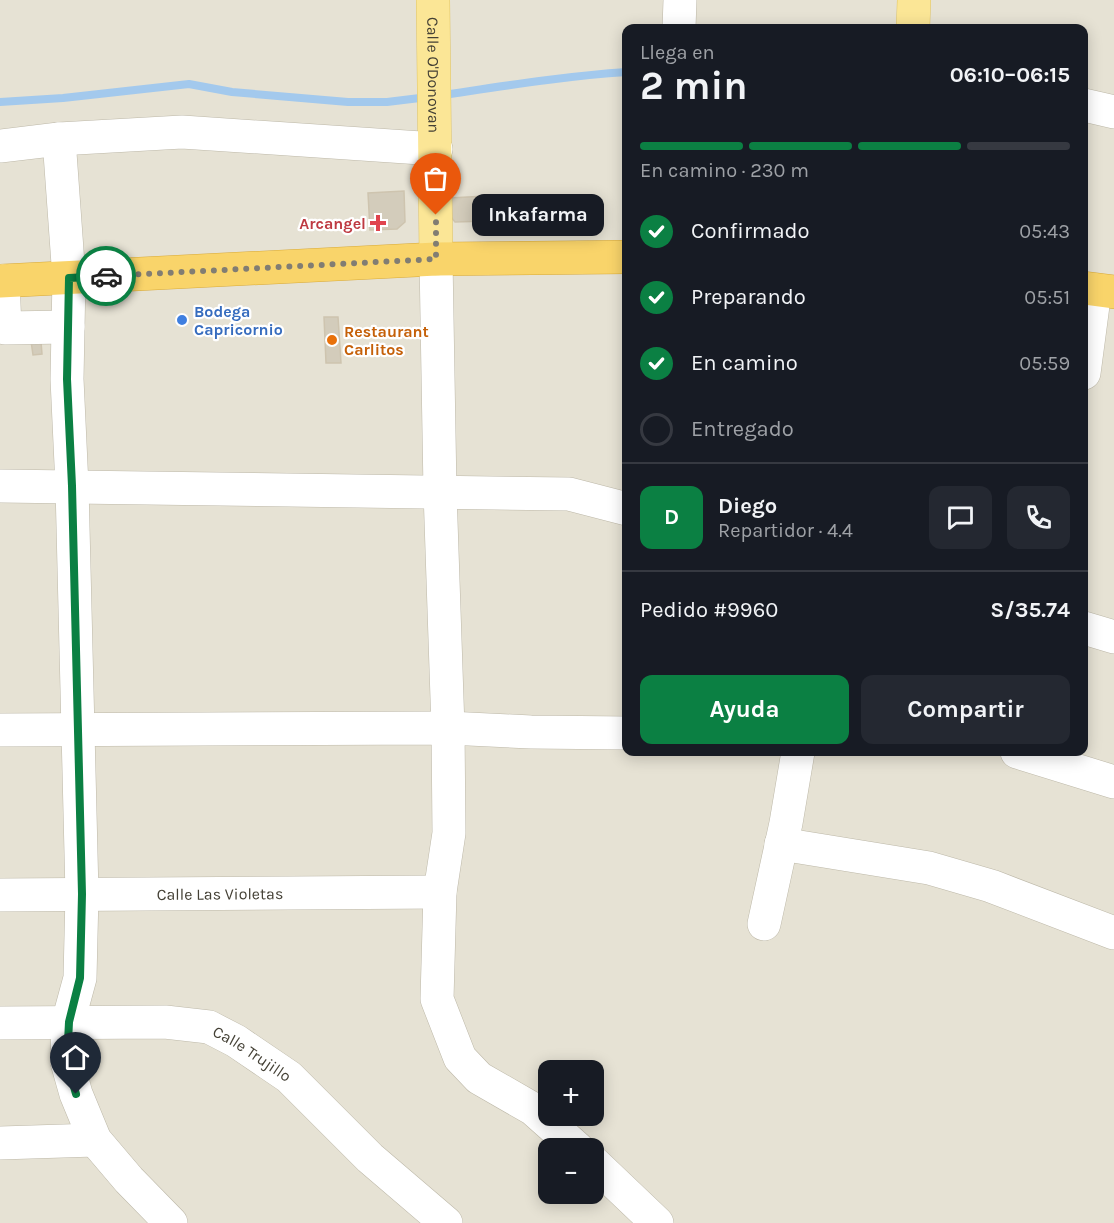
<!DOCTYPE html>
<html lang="es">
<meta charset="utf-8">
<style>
:root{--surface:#171b24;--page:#242831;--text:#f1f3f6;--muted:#9ea1a6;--line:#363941;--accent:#0b8043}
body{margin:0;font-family:Karla,sans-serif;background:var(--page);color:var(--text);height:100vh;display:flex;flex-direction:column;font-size:22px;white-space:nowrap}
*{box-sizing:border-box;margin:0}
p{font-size:20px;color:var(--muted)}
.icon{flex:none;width:33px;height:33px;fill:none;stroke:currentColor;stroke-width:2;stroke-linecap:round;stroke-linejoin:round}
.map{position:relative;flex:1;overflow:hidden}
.sheet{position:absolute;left:622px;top:24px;width:466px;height:732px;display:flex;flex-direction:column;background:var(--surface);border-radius:12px;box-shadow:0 3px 15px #0003}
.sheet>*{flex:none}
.controls{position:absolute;left:538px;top:1060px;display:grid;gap:12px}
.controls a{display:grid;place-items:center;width:66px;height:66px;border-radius:12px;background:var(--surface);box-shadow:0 3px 15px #0003;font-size:30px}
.pin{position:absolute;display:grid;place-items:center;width:51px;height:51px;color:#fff;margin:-62px -26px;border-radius:50% 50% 50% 0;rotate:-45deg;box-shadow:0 0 6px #0007}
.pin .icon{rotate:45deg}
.courier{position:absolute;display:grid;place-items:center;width:60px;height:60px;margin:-30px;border:4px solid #0b8043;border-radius:50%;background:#fff;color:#222;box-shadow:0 2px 8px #0007}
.bubble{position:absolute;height:42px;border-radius:12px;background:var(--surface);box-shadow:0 3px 15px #0003;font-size:20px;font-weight:700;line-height:42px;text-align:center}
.overview em{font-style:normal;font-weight:700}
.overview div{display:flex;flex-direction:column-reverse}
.overview{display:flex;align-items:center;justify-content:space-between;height:102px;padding:0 18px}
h1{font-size:39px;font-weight:700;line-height:45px}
.bar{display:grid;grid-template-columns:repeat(4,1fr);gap:9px 6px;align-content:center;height:72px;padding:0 18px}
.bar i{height:8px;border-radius:4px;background:var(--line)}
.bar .selected{background:var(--accent)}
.bar p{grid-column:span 4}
.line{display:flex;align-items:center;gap:15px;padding:0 18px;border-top:2px solid var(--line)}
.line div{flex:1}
.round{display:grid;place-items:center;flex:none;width:63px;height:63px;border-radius:12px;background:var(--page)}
ol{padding:0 18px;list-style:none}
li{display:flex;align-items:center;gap:18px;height:66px}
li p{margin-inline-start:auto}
li .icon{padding:6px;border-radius:50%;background:var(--accent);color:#fff;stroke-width:4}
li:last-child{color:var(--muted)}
li i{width:33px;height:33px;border:3px solid var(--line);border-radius:50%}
.cta{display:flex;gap:12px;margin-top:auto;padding:12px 18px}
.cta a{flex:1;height:69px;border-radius:12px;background:var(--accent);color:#fff;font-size:24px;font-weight:700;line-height:69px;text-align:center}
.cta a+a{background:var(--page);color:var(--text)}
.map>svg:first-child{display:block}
.residential{fill:#e6e2d4;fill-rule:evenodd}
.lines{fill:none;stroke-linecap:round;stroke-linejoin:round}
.stream{stroke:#a3c9ed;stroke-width:8}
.building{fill:#d3ccbb;stroke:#cec4af;stroke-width:1.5}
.minor-casing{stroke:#bdb8a8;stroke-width:34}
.major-casing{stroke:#dfc466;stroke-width:34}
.highway-casing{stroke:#d8aa3a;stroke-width:34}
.minor{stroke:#fff;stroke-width:33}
.major{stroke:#fbe696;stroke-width:33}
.highway{stroke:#f9d46a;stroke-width:33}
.done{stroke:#817d73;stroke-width:6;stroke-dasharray:0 10.8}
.route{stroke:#0b8043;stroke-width:8}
.health-dot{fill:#e0444e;stroke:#fff;stroke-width:2}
.shop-dot{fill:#3f7fe0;stroke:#fff;stroke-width:2}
.food-dot{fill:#e8710a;stroke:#fff;stroke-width:2}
.labels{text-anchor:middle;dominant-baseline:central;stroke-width:4.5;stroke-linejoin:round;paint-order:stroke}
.street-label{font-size:16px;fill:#444035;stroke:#fff}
.health-label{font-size:16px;font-weight:bold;fill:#be3a42;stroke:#fff;text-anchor:end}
.shop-label{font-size:16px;font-weight:bold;fill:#366cbe;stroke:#fff;text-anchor:start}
.food-label{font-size:16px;font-weight:bold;fill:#c56008;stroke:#fff;text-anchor:start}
</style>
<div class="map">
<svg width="1114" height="1223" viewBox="0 0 1114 1223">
<rect width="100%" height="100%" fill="#f2efe6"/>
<!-- residential -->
<path class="residential" d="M 0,0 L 1114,0 L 1114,1223 L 0,1223 ZM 627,28 L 1084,28 L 1084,752 L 627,752 ZM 549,1071 L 594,1071 L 594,1116 L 549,1116 ZM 549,1149 L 594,1149 L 594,1194 L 549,1194 Z"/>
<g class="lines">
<!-- stream -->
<g class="stream">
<path d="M 443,95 C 504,86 565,76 627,72"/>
<path d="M 0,102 L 63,98 L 189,84 L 232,92 L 348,102 L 387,102 L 428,97"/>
</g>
</g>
<!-- building -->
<g class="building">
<path d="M 404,191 L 405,222 L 397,229 L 370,230 L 368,193 Z"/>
<path d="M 487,196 L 488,221 L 455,222 L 450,216 L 449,198 Z"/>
<path d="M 324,317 L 338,317 L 341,363 L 326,363 Z"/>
<path d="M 40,329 L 42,354 L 33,355 L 31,341 Z"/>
</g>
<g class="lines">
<defs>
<g id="minor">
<path d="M 679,28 L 680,0"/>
<path d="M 1084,105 L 1114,112"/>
<path d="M 59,139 L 69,278 L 67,379 L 72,486 L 82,894 L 80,978 L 68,1022 L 67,1062 L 76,1094 L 95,1140 L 129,1180 L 171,1223"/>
<path d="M 0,146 L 59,139 L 182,132 L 436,149"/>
<path d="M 436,259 L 440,491 L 448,728 L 449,833 L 440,892 L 437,999 L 460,1058 L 479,1078 L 533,1109 L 578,1149"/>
<path d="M 3,281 L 5,328 L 68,327"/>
<path d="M 1084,373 L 1095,290"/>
<path d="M 0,486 L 569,494 L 627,509"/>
<path d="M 1084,628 L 1114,637"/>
<path d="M 0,730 L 448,728 L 531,732 L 627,733"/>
<path d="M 1017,752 L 1114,782"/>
<path d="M 781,844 L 929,868 L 991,886 L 1114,933"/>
<path id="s1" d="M 0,895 L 440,892"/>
<path d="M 764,924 L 786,823 L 798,752"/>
<path id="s2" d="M 0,1023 L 165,1022 L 209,1027 L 236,1041 L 289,1077 L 370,1158 L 446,1223"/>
<path d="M 0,1143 L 95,1140"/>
<path d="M 594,1163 L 657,1223"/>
</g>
<g id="major">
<path id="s3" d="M 433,0 L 436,259"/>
<path d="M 913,28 L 914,0"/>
</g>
<g id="highway">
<path d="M 0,281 L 436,259 L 627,257"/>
<path d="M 1084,288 L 1114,292"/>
</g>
</defs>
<!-- minor casing -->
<use href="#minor" class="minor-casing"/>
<!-- major casing -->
<use href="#major" class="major-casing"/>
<!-- highway casing -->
<use href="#highway" class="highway-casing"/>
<!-- minor -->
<use href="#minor" class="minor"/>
<!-- major -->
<use href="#major" class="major"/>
<!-- highway -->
<use href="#highway" class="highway"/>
</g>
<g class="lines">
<!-- done -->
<path class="done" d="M 106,276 L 436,259 L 436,215"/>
<!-- route -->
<path class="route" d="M 76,1094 L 67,1062 L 69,1022 L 80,978 L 82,894 L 72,486 L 67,379 L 69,278 L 106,276"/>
</g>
<!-- markers -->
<path class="health-dot" d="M375 214h6v6h6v6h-6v6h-6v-6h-6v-6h6z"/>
<circle class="shop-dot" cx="182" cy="320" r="6"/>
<circle class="food-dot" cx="332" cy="340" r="6"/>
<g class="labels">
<!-- street labels -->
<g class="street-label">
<text stroke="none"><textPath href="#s3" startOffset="75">Calle O'Donovan</textPath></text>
<text stroke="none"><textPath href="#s1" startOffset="220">Calle Las Violetas</textPath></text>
<text stroke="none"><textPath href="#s2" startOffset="260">Calle Trujillo</textPath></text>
</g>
<!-- health labels -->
<g class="health-label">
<text x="366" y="223">Arcangel</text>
</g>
<!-- shop labels -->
<g class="shop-label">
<text x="194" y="311">Bodega<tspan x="194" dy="18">Capricornio</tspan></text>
</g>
<!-- food labels -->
<g class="food-label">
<text x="344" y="331">Restaurant<tspan x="344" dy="18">Carlitos</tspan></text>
</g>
</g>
</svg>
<div class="controls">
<a>+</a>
<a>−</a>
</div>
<div class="pin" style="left:436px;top:215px;background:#ea580c"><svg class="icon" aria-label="bag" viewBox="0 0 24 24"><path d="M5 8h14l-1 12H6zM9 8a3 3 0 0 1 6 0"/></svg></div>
<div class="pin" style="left:76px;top:1094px;background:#1f2937"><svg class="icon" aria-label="home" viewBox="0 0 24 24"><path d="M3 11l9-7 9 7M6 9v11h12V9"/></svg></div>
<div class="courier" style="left:106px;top:276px"><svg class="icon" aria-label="car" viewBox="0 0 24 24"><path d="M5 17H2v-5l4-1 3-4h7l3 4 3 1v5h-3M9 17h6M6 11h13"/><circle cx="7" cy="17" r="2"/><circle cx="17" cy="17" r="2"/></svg></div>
<div class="bubble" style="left:472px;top:194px;width:132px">Inkafarma</div>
<section class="sheet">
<div class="overview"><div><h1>2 min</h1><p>Llega en</p></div><em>06:10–06:15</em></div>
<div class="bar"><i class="selected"></i><i class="selected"></i><i class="selected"></i><i></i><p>En camino · 230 m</p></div>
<ol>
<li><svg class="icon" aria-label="check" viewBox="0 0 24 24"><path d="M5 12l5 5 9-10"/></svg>Confirmado<p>05:43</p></li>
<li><svg class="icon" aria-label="check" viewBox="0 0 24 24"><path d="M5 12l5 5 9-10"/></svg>Preparando<p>05:51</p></li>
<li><svg class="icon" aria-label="check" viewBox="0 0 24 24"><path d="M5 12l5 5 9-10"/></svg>En camino<p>05:59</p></li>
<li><i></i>Entregado</li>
</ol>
<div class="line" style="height:108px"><b class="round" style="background:var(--accent);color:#fff">D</b><div><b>Diego</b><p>Repartidor · 4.4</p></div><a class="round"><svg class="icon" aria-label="chat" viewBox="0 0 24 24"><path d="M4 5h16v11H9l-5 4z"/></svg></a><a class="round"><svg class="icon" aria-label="phone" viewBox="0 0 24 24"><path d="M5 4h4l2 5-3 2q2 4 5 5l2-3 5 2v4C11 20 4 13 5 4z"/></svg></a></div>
<div class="line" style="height:78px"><div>Pedido #9960</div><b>S/35.74</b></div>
<div class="cta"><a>Ayuda</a><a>Compartir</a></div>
</section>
</div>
